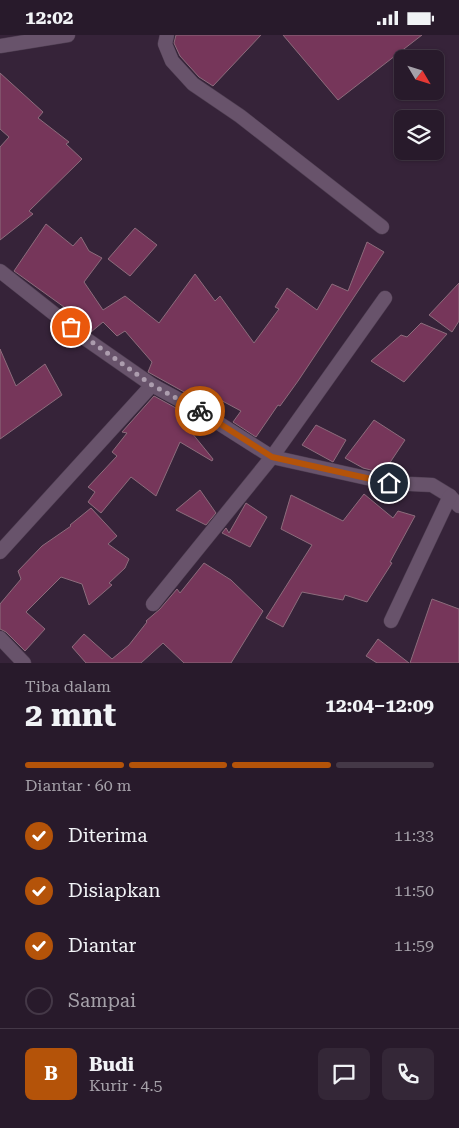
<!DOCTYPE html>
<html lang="id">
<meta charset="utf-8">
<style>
:root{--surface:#281a2b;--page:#342737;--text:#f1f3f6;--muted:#a5a1a9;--line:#443847;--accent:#b45309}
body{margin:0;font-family:"Roboto Serif",serif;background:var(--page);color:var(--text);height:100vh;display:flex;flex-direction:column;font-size:19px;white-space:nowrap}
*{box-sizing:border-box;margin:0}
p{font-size:16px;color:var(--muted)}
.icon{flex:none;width:28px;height:28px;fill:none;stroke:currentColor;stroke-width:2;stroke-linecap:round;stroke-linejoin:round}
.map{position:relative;height:628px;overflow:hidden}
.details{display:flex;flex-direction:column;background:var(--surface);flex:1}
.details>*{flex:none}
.needle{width:32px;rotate:128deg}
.controls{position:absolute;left:394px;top:15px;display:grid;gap:10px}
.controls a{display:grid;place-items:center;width:50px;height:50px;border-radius:8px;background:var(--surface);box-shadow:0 1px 4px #0004,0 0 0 1px var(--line);font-size:25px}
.pin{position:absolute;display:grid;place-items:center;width:42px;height:42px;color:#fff;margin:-21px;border:2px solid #fff;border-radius:50%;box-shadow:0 1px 5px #0007}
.courier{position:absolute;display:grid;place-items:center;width:50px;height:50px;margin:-25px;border:4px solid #b45309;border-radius:50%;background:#fff;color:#222;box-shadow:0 1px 6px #0007}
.headline em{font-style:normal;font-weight:700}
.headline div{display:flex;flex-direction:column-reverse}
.headline{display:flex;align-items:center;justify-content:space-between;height:85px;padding:0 25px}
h1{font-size:32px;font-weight:700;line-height:38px}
.bar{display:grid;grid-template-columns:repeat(4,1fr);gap:8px 5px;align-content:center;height:60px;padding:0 25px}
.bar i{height:6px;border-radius:4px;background:var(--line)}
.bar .active{background:var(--accent)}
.bar p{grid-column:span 4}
.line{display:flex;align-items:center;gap:12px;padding:0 25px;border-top:1px solid var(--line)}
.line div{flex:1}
.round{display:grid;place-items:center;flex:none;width:52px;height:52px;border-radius:8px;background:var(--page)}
ol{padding:0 25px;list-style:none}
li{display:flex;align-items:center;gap:15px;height:55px}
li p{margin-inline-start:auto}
li .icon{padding:5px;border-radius:50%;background:var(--accent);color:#fff;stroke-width:4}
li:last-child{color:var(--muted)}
li i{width:28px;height:28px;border:2px solid var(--line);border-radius:50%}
.status{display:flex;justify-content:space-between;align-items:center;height:35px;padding:0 25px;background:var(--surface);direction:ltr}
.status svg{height:14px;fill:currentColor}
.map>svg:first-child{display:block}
.building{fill:#76365a;stroke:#8c6c7c}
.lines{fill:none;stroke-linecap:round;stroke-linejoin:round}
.minor-casing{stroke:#4e3e51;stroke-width:15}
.minor{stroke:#68536b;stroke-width:14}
.done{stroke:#ac9dae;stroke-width:5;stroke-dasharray:0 9}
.route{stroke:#b45309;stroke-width:6}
</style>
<div class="status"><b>12:02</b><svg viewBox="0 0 49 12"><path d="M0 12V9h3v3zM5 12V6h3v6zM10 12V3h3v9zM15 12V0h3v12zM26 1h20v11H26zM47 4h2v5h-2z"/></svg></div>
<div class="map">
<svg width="459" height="628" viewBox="0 0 459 628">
<rect width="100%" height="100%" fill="#362339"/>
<!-- building -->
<g class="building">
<path d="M 176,0 L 261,0 L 213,51 L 199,42 L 180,21 L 174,8 Z"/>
<path d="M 283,0 L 422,0 L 338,65 Z"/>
<path d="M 0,38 L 43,77 L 38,83 L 69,107 L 66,109 L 82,124 L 29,176 L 33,179 L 0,205 L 0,112 L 9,102 L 0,94 Z"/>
<path d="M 46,189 L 73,211 L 81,202 L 89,216 L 102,223 L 84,247 L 103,275 L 125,261 L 159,288 L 195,239 L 215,266 L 220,261 L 254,308 L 279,274 L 275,272 L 287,253 L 317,275 L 332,249 L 348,256 L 367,207 L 384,217 L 298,346 L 280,371 L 278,370 L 256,402 L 233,387 L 241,376 L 215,362 L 204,368 L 148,337 L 152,327 L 125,296 L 117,301 L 103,287 L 91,297 L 69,279 L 71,277 L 14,236 Z"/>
<path d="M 135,193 L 157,210 L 130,241 L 108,224 Z"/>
<path d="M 459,248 L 459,286 L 452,297 L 429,280 Z"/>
<path d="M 421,288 L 447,299 L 404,347 L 371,326 L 401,300 L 407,302 Z"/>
<path d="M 0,314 L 16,351 L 45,329 L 62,360 L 0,404 Z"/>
<path d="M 154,361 L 185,378 L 179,382 L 213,424 L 212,426 L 180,407 L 156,461 L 131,442 L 101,478 L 88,467 L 95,457 L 88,452 L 117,421 L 112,417 L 127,398 L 122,397 Z"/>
<path d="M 374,385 L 405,405 L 383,438 L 363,433 L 345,423 Z"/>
<path d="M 316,390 L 346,405 L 333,427 L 302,410 Z"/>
<path d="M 200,455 L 216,478 L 206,490 L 176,475 Z"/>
<path d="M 364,459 L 393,483 L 398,476 L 415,481 L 390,527 L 392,528 L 367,567 L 345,560 L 343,565 L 302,557 L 283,592 L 266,583 L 312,510 L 281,494 L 291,460 L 343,486 Z"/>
<path d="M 246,468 L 267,482 L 250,512 L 222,498 L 226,493 L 229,498 Z"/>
<path d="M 91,473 L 117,501 L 108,509 L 129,524 L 125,533 L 109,548 L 112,550 L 89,570 L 82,549 L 61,542 L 26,577 L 45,594 L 25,616 L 6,597 L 0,594 L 0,569 L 21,544 L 18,536 L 42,511 L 71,491 L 70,490 Z"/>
<path d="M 204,528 L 231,545 L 263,576 L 231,628 L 184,628 L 163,608 L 141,628 L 86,628 L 72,612 L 84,599 L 112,624 L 129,610 L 147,587 L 146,586 L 160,574 L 177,554 L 180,558 Z"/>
<path d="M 432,564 L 459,574 L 459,628 L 410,628 Z"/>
<path d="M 378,604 L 409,628 L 377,628 L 366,621 Z"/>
</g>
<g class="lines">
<defs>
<g id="minor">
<path d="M 167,0 L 165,9 L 172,26 L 193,49 L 240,81 L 382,192"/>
<path d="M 0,11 L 68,0"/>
<path d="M 0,236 L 86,304 L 152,350 L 198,375 L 272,422 L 389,448 L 432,450 L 450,461 L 459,471"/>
<path d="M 0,517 L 152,350"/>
<path d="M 153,569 L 272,422 L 385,263"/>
<path d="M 391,586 L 450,461"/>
<path d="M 0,603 L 24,628"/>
</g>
</defs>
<!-- minor casing -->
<use href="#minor" class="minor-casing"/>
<!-- minor -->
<use href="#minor" class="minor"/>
</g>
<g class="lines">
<!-- done -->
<path class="done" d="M 71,292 L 152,350 L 200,376"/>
<!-- route -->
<path class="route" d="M 200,376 L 272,422 L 389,448"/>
</g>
</svg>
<div class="controls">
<a><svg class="needle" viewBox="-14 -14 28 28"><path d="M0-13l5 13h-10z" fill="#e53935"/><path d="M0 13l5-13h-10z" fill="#a5a1a9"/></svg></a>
<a><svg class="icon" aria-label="layers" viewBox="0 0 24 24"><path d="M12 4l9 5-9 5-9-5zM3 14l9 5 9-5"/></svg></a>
</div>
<div class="pin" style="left:71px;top:292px;background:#ea580c"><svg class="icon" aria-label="bag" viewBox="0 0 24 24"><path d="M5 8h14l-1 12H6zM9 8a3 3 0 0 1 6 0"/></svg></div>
<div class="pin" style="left:389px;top:448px;background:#1f2937"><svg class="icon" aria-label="home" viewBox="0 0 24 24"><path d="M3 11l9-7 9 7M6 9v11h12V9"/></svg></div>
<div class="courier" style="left:200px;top:376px"><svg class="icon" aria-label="bike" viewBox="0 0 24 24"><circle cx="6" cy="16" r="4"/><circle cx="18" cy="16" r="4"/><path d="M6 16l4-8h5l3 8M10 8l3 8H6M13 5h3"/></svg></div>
</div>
<section class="details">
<div class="headline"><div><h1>2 mnt</h1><p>Tiba dalam</p></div><em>12:04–12:09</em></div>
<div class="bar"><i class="active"></i><i class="active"></i><i class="active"></i><i></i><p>Diantar · 60 m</p></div>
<ol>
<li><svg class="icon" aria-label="check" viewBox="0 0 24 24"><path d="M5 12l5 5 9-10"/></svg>Diterima<p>11:33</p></li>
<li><svg class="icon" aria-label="check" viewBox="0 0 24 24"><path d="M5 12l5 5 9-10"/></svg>Disiapkan<p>11:50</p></li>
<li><svg class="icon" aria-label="check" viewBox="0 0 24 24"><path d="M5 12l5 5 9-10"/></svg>Diantar<p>11:59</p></li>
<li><i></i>Sampai</li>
</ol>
<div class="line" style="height:90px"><b class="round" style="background:var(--accent);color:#fff">B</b><div><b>Budi</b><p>Kurir · 4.5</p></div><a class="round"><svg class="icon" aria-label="chat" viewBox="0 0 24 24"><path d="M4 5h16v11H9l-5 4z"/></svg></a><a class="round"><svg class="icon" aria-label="phone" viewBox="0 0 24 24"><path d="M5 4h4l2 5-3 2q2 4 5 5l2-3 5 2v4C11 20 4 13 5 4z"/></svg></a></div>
</section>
